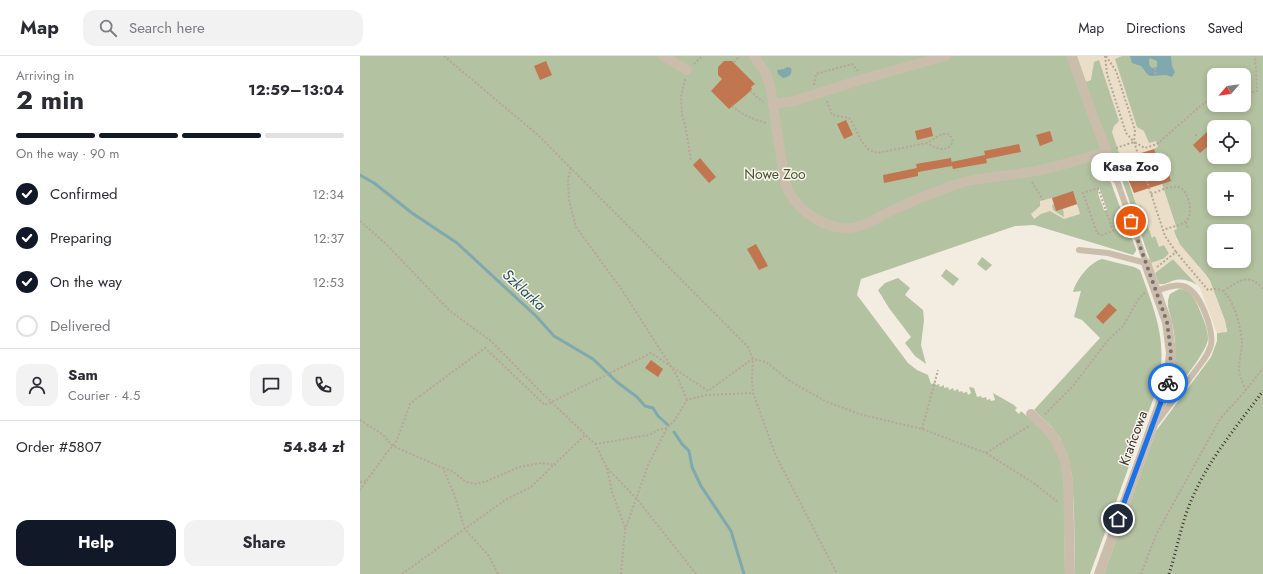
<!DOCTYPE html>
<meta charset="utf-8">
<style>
:root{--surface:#fff;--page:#f2f2f3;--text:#2b2b33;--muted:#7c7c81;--line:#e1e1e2;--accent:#111827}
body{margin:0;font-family:Jost,sans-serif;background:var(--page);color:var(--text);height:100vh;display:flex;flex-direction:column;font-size:15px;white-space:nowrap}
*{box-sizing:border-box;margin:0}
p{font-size:13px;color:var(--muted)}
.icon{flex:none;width:22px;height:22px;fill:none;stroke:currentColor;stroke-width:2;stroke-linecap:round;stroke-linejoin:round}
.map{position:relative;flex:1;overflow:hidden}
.details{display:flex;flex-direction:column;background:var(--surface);width:360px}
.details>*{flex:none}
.needle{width:26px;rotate:242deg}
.fabs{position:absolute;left:847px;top:12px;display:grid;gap:8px}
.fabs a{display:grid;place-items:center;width:44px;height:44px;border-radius:8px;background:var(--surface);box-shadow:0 2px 6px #0003;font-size:20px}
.pin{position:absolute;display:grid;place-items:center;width:34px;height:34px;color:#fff;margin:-17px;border:2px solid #fff;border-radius:50%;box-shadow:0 1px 4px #0007}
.courier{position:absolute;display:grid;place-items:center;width:40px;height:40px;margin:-20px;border:3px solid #1a73e8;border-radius:50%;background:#fff;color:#222;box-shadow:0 1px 5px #0007}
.bubble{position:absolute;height:28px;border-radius:12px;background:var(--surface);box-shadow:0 2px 6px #0003;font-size:13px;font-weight:700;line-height:28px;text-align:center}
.headline em{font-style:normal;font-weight:700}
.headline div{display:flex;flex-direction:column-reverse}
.headline{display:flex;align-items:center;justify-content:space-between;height:68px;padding:0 16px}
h1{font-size:26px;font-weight:700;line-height:30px}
.bar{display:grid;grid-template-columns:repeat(4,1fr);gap:6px 4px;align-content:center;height:48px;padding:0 16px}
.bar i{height:5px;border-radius:3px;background:var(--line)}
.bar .current{background:var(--accent)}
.bar p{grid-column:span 4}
.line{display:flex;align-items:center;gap:10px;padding:0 16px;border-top:1px solid var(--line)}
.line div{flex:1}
.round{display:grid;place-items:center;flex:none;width:42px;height:42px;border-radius:12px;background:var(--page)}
ol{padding:0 16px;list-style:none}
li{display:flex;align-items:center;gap:12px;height:44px}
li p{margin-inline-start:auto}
li .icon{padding:4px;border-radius:50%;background:var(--accent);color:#fff;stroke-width:4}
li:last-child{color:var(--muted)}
li i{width:22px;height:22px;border:2px solid var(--line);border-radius:50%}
.action{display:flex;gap:8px;margin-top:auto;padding:8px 16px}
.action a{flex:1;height:46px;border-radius:12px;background:var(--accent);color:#fff;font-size:16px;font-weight:700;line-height:46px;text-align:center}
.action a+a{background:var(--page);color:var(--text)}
header{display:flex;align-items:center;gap:24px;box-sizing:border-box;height:56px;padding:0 20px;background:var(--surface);border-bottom:1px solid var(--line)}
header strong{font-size:19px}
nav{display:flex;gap:22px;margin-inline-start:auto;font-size:14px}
.search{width:280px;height:36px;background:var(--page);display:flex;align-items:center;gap:10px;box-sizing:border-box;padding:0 14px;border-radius:12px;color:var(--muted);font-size:15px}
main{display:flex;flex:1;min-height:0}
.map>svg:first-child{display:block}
.green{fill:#b3c2a0;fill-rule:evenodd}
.plaza{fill:#eadec8}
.water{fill:#80a9af;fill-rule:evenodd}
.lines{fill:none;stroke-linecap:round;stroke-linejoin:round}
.stream{stroke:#80a9af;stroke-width:3}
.building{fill:#c2764f}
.path{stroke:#b7a796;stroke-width:2;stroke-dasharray:2 2;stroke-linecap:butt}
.lane{stroke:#cbbdac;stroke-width:6}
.street{stroke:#cbbdac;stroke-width:10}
.rail{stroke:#39312b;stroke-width:3;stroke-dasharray:1 3;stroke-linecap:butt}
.path-bridge{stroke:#b7a796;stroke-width:2;stroke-dasharray:2 2;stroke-linecap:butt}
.done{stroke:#7a726a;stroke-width:4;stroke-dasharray:0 7.2}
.route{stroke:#1a73e8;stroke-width:5}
.labels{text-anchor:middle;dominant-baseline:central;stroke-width:3;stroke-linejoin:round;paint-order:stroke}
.park-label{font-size:14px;fill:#45572f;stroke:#faf5ed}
.street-label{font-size:14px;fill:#39312b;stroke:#faf5ed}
.water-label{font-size:15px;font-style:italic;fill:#21515a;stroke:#faf5ed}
</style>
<header>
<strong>Map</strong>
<div class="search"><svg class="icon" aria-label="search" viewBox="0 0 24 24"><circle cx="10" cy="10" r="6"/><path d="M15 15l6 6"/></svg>Search here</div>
<nav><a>Map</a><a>Directions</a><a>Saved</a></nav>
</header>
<main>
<section class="details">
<div class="headline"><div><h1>2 min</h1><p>Arriving in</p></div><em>12:59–13:04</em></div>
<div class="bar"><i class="current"></i><i class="current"></i><i class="current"></i><i></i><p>On the way · 90 m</p></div>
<ol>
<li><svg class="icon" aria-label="check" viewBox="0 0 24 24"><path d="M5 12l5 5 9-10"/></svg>Confirmed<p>12:34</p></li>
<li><svg class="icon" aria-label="check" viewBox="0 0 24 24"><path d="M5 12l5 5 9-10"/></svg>Preparing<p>12:37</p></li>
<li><svg class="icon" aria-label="check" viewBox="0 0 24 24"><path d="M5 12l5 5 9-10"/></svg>On the way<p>12:53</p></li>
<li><i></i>Delivered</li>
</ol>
<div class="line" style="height:72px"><a class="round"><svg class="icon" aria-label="person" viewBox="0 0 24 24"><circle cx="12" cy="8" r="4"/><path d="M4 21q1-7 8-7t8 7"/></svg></a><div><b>Sam</b><p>Courier · 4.5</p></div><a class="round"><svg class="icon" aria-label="chat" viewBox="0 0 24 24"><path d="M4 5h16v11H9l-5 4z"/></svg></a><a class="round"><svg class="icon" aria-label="phone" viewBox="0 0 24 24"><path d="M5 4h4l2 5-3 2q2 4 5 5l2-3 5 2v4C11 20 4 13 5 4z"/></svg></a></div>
<div class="line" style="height:52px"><div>Order #5807</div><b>54.84 zł</b></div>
<div class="action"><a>Help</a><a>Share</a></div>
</section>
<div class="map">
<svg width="903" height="518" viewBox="0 0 903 518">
<rect width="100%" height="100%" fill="#f3ece0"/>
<!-- green -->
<g class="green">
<path d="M 0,0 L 903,0 L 903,518 L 744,518 L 796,375 L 851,301 L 857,285 L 857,277 L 867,275 L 865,265 L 850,225 L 846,219 L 820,189 L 813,174 L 817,173 L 766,119 L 777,150 L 781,149 L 792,181 L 795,180 L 804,189 L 809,197 C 805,204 798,205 791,207 L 761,121 L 750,124 L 764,162 L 759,164 L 762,172 L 767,170 L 776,193 L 776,195 L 773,199 L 674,169 L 655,170 L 501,223 L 497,239 L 548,307 L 557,314 L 568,319 L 571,328 L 575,327 L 576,329 L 579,328 L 580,331 L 584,329 L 584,332 L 588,331 L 589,334 L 593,332 L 594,335 L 598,333 L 599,336 L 602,335 L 603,337 L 607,336 L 608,339 L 611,337 L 609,331 L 614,332 L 617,341 L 621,340 L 622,342 L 626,341 L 627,344 L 630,343 L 631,345 L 635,344 L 633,337 L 654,349 L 657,352 L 655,354 L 659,358 L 661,355 L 685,376 L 698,396 L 704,419 L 705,518 L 0,518 ZM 854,19 L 884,19 L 884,49 L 854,49 ZM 854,71 L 884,71 L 884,101 L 854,101 ZM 854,123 L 884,123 L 884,153 L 854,153 ZM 739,131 L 747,154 L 747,155 L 744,154 L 738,138 ZM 854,175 L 884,175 L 884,205 L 854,205 Z"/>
<path d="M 622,201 L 632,209 L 626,215 L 617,208 Z"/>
<path d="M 742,203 L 774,211 L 780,214 C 795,256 808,284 798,330 L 730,518 L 715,518 L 714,456 L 712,418 L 700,382 L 692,371 L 674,354 L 740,282 L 722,264 L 714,261 L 721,235 L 713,236 C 716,224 730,206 742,203 Z"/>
<path d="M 813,203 L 837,229 C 829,224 821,222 812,225 C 807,227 804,229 799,228 L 795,217 Z"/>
<path d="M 586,213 L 599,223 L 593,230 L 581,220 Z"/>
<path d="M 538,222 L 550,232 L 545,239 L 563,254 L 564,264 L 561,289 L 566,308 L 555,300 L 545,287 L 551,281 L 529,252 L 518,234 L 525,227 Z"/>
<path d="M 819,233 C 830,233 834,241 838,250 C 842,260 848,272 848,283 C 847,295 821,328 812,336 L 811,334 C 816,311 817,289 812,266 C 810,256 805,248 810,238 Z"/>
</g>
<!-- plaza -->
<g class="plaza">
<path d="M 717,0 L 762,0 L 755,3 L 777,71 L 784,75 L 789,87 L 796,85 L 798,91 L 795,92 L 792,97 L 817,173 L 814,174 L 817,185 L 846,219 L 850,225 L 865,265 L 867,276 L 857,277 L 840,232 L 813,203 L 795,217 L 791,207 L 805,202 L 809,197 L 804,189 L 799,191 L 795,180 L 792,182 L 781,149 L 777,151 L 752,76 L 754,70 L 759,65 L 739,4 L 734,6 L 731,24 L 726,26 Z"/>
<path d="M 692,142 L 694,148 L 692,149 L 693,154 L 704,161 L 703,153 L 717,148 L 720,158 L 704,163 L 690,155 L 681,158 L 674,163 L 671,158 L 680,150 L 680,145 Z"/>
</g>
<!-- water -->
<g class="water">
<path d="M 770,0 L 811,0 L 812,10 L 815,16 L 812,21 L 806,19 L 791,20 L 788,19 L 781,10 L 772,7 ZM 790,2 L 797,5 L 797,11 L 792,12 C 789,10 788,5 790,2 Z"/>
<path d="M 427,11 L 431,12 C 433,18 429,21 423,22 L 418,18 L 417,14 L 424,13 Z"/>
</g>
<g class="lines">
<!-- stream -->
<g class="stream">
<path d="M 0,119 L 14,127 L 52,157 L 97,187 L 176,260 L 194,280 L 233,303 L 257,326 L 277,341 L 285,350 L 293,352 L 298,360 L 308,369"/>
<path d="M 314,376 L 322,388 L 329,395 L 332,411 L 341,430 L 371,475 L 384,518"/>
</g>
</g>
<!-- building -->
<g class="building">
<path d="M 186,5 L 192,19 L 180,24 L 174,10 Z"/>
<path d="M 364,5 L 372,5 L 395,28 L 391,31 L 392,33 L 386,39 L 369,53 L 351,35 L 362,23 L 358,19 L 358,11 Z"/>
<path d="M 486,64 L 493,79 L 484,83 L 477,68 Z"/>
<path d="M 571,71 L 573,80 L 557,84 L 555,75 Z"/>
<path d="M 849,74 L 854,80 L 854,85 L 840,97 L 833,89 Z"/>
<path d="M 690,75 L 693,85 L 680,90 L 676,79 Z"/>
<path d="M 659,88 L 661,96 L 626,103 L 627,107 L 593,113 L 591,106 L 625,99 L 624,95 Z"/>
<path d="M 794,93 L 800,111 L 806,110 L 811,125 L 774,137 L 768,123 L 762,103 Z"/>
<path d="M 340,102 L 356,121 L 349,127 L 333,109 Z"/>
<path d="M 591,102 L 592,110 L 558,116 L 558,115 L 558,120 L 524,127 L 523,119 L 557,112 L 556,108 Z"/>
<path d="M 713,135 L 717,148 L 696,155 L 692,142 Z"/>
<path d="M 396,188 L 408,210 L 399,214 L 387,193 Z"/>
<path d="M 749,247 L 757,254 L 743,268 L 736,261 Z"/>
<path d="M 291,304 L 303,313 L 298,321 L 285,312 Z"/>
</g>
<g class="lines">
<!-- path -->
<g class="path">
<path d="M 84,0 L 178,79 L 388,291 L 393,303 L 392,323 L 393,337 L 416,400 L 477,518"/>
<path d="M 745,0 L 747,18 L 766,77 L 774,86 L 805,180 L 816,196"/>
<path d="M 746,0 L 756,15 L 775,74 L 774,86"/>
<path d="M 374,6 L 380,0"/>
<path d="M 334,8 L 342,0"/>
<path d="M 795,12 L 796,20"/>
<path d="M 325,23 L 321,41 L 322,58 L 326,74 L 331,105"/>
<path d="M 454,29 L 456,18 L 492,8 L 498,15"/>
<path d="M 390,35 L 403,46"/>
<path d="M 884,38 L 897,35 L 895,0"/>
<path d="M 467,45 L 472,59 L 489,62 L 492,66 L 502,86 L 508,93 L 517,97 L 567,87 L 582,78 L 588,78 L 591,81 L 593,86 C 586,98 576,92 567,87"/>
<path d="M 372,50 C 382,59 393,63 406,67"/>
<path d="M 835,79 L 838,79"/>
<path d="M 756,92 L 774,86 L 785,92 L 797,88 L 844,47 L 854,44"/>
<path d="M 211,112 L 208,123 L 209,144 L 216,171 L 262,234 L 317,320 L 327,344"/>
<path d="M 672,126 L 683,144"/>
<path d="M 738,132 L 753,175 L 742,179 L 737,177 L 723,137 Z"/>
<path d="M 791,138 C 799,135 813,128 821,132 C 829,137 834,159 826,165 C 821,170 810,171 803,174"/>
<path d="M 0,165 L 26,188 L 90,255 L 131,285 L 178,333 L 235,388 L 247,412 L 277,443 L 336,518"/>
<path d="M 826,166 L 828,173"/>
<path d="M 797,211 L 816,196 L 848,234 C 853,233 857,232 862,235 C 874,242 881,273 882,286 C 882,295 879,305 879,314 C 880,322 883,328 886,334"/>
<path d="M 863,235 C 880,225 888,216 903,233"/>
<path d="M 388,306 L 393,303 L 406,306 L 430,325 L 465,345 L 499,358 L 562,373 L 626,397 L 672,426 L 698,446"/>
<path d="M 60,340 L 50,348 L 37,384 L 33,390 L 83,412 L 94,438 L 105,473 L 129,500 L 138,518"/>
<path d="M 685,358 L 713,330 L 748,284 L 763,270 L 778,244 L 783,238 L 787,237"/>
<path d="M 0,364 L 22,378 L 33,390 L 27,396 L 0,434"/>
<path d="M 562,373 L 578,314"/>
<path d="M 235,388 L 289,379 L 298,374 L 307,372"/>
<path d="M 626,397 L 669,370"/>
<path d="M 83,412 L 92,415 L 106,426 L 116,428 L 127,425 L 159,411 L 181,407 L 196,409"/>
<path d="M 247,412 L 252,436 L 265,472"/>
<path d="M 0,426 L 6,425"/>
<path d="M 42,518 L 145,444 L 171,431 L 225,379"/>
<path d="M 261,518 L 265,474 L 288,409 L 307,372 L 314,365 L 327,344 L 346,339 L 393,337"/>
<path d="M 781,518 L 796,479 L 860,363 L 886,334 L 903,312"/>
</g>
<!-- lane -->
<g class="lane">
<path d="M 756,122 L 786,207"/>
<path d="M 719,194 L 748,197 L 786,207"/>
<path d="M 796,235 C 805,232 814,228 823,230 C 840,234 854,274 851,289 C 849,295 846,301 842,306 L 797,366"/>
</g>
<!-- street -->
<g class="street">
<path d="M 303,0 L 327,14"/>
<path d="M 394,0 L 405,16 L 410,29 L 425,127 C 433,150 457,169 482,172 C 503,174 517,161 535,153 C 552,145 569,138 586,132 C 612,121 642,121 669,116 C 695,112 721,103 746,96"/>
<path d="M 711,0 L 756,122"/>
<path d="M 413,48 L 434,45 L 503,23 L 586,0"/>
<path d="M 671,358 L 692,378 L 702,397 L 705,406 L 708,426 L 710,518"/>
<path d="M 739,518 L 808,327 L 811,297 L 807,266 L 786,207"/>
</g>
<!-- rail -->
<path class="rail" d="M 809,518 C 817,494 821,468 831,445 C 848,404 877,370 903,335"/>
<!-- path-bridge -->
<path class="path-bridge" d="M 60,340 L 125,292 L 185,349 L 291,297 L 348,335 L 388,306"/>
</g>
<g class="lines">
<!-- done -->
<path class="done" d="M 771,165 L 807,266 L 811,297 L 808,327"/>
<!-- route -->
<path class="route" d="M 758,463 L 808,327"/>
</g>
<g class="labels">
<!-- park labels -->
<g class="park-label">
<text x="415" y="118">Nowe Zoo</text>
</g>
<!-- street labels -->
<g class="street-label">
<text transform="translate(773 382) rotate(-70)">Krańcowa</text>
</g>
<!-- water labels -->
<g class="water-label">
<text transform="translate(164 234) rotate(43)">Szklarka</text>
</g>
</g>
</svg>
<div class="fabs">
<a><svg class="needle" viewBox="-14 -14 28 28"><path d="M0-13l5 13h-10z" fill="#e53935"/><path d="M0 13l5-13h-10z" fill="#7c7c81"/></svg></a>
<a><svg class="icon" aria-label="locate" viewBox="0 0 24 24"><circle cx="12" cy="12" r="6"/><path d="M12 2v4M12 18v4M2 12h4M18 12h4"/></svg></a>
<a>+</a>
<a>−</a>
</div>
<div class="pin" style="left:771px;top:165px;background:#ea580c"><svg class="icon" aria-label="bag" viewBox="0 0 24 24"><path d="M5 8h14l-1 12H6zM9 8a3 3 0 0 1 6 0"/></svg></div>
<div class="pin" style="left:758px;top:463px;background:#1f2937"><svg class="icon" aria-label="home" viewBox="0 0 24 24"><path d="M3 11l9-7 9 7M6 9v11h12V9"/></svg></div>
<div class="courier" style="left:808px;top:327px"><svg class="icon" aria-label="bike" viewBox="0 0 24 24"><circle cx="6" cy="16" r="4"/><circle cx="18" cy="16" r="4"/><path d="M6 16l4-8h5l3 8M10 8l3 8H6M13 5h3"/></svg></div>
<div class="bubble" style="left:731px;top:97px;width:80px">Kasa Zoo</div>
</div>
</main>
